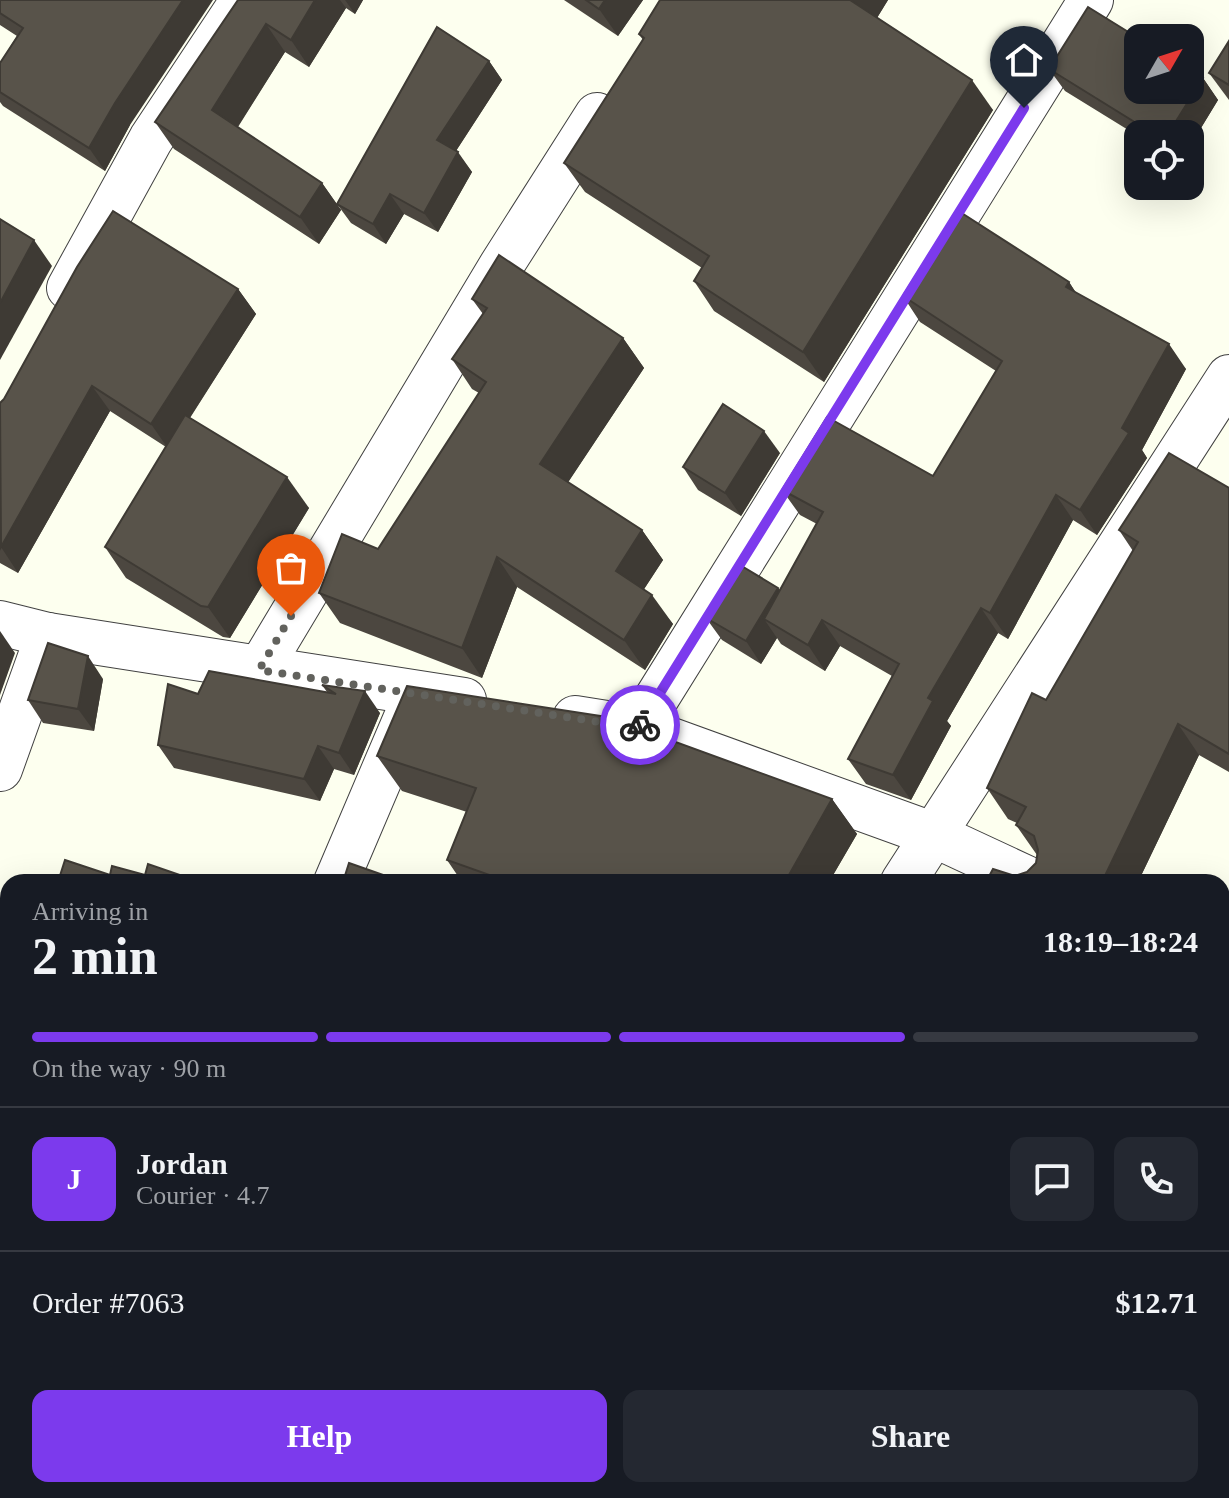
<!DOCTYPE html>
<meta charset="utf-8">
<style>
:root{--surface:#171b24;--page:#242831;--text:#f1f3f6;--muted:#9ea1a6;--line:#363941;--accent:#7c3aed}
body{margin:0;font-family:"Times New Roman",serif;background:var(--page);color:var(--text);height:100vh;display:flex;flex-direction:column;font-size:30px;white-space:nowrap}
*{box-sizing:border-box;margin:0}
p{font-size:26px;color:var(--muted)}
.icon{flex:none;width:44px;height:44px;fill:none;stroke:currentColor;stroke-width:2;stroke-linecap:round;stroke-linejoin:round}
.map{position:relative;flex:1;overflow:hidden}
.panel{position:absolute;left:0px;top:874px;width:1230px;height:624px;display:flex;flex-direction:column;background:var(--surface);border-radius:24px 24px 0 0;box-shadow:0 8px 32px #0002}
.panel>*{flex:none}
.needle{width:52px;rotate:51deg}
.buttons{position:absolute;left:1124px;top:24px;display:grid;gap:16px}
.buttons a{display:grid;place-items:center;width:80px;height:80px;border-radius:16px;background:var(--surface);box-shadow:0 8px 32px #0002;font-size:40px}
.pin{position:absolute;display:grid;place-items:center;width:68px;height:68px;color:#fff;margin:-82px -34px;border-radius:50% 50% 50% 0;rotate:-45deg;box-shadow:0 0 8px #0007}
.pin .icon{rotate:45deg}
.courier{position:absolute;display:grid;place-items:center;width:80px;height:80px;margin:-40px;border:6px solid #7c3aed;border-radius:50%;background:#fff;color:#222;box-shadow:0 2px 10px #0007}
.overview em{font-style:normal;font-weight:700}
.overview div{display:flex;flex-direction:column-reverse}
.overview{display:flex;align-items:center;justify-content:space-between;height:136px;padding:0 32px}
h1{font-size:52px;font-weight:700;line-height:60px}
.bar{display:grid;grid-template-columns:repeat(4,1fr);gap:12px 8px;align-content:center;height:96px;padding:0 32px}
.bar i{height:10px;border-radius:6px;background:var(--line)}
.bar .on{background:var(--accent)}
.bar p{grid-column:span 4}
.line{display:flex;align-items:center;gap:20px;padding:0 32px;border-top:2px solid var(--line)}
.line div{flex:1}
.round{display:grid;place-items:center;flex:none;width:84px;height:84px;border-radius:16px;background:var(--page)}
.primary-button{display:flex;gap:16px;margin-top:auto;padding:16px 32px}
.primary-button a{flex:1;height:92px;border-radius:16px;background:var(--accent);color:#fff;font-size:32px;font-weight:700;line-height:92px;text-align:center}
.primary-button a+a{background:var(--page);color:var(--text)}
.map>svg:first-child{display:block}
.cemetery{fill:#cce3be}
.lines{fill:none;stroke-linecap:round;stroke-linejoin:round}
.minor-casing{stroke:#414141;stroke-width:46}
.minor{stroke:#fff;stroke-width:44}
.wall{fill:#4c4740}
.shaded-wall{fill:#3e3a34}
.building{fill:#58534a;stroke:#3e3a34;stroke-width:2}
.done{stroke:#62625d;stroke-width:8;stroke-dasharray:0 14.4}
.route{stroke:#7c3aed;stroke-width:10}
</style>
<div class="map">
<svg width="1229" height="1498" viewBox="0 0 1229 1498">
<rect width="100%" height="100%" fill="#fdffef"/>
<!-- cemetery -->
<path class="cemetery" d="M 0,1372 L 8,1380 L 8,1490 L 156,1490 L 160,1498 L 0,1498 Z"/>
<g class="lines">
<defs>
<g id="minor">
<path d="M 69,288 L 151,139 L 243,0"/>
<path d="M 0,623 L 48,635 L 464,700"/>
<path d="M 259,670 L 501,266 L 597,115"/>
<path d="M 575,718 L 638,728 L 934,835 L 1035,882"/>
<path d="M 638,728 L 1091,0"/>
<path d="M 0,769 L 48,635"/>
<path d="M 336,882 L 408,713"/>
<path d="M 903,882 L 1229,377"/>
<path d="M 1229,959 L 1222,969 L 1229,972"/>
<path d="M 446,1498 L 453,1490"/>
</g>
</defs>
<!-- minor casing -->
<use href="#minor" class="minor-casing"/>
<!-- minor -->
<use href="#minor" class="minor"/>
</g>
<!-- wall -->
<g class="wall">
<path d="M 0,0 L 130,125 L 105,171 L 3,106 L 0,102 L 0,63 L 17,36 L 0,25 Z"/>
<path d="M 238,0 L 363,0 L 355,14 L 346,8 L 309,67 L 285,52 L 238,127 L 322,183 L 341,210 L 319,244 L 174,149 L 155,122 Z"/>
<path d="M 564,0 L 643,0 L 618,36 Z"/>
<path d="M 660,0 L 888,0 L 877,18 L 993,110 L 824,382 L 714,311 L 694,281 L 702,268 L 585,192 L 564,163 L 643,40 L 639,34 Z"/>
<path d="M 1229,41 L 1229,100 L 1209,73 Z"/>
<path d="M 489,61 L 502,80 L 456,151 L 472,172 L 438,232 L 404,214 L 386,244 L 351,223 L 337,204 Z"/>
<path d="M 1049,69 L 1203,78 L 1218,100 L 1190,146 L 1190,134 L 1138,134 L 1138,136 L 1065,91 Z"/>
<path d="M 1069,282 L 1076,293 L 1186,369 L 1142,450 L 1147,458 L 1097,535 L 1073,520 L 1008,639 L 998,633 L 947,721 L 951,726 L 911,800 L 866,784 L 848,759 L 892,676 L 840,646 L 825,671 L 781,644 L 777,638 L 761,664 L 722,640 L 706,618 L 778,588 L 780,590 L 817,524 L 800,515 L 782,490 L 933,476 L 996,371 L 920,322 L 903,296 Z"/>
<path d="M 238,289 L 256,314 L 190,418 L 309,508 L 230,638 L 223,637 L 126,578 L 105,547 L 166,447 L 110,411 L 18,573 L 0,563 L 0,403 Z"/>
<path d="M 472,299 L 623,338 L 644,368 L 568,482 L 642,530 L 663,560 L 644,589 L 673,624 L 645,670 L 517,587 L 482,678 L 340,623 L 319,593 L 378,549 L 479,393 L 472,389 L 452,359 L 483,314 Z"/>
<path d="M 780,453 L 741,516 L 698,490 L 683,467 Z"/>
<path d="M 1229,488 L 1229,772 L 1199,755 L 1138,882 L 1015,876 L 1027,872 L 1036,863 L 1037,855 L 1016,825 L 1017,823 L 1008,819 L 987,788 L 1046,700 L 1133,551 L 1119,530 Z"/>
<path d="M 103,679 L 94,731 L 43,723 L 28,700 Z"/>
<path d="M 322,685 L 380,713 L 354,775 L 334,769 L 320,801 L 174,768 L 158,745 L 198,694 L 327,692 Z"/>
<path d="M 377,756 L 832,799 L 857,834 L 829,882 L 462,882 L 447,860 L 467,812 L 402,791 Z"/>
<path d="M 0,1017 L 8,1021 L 8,1274 L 0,1270 Z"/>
<path d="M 1229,1088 L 1229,1361 L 1222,1367 L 1222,1098 Z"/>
<path d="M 1229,1440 L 1229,1498 L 871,1498 L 868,1490 L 1222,1490 L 1228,1453 Z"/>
</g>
<!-- shaded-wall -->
<g class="shaded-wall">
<path d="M 183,0 L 213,0 L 130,125 L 105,171 L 89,148 L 115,103 Z"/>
<path d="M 315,0 L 340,0 L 346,8 L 309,67 L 291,40 Z"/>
<path d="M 345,0 L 363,0 L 355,14 Z"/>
<path d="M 605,0 L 643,0 L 618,36 L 599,9 Z"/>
<path d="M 849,0 L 888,0 L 870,29 Z"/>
<path d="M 266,24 L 285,52 L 231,137 L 212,110 Z"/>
<path d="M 489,61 L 502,80 L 450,160 L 437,140 Z"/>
<path d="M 1203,78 L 1218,100 L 1190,146 L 1190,134 L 1168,134 Z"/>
<path d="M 972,80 L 993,110 L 824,382 L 803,352 Z"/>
<path d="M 458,152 L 472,172 L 438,232 L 424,213 Z"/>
<path d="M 322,183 L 341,210 L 319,244 L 300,217 Z"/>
<path d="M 390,194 L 404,214 L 386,244 L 373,224 Z"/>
<path d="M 34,240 L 52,266 L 0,360 L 0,303 Z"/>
<path d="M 1069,282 L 1086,308 L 1066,287 Z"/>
<path d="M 238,289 L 256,314 L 169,450 L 151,424 Z"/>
<path d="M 623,338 L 644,368 L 561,493 L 540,464 Z"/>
<path d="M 1169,344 L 1186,369 L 1142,450 L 1147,458 L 1097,535 L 1080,510 L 1122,428 Z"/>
<path d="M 92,386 L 110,411 L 18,573 L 1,547 Z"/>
<path d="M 764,431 L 780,453 L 741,516 L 725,493 Z"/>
<path d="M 287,477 L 309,508 L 230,638 L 208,607 Z"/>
<path d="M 1056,495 L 1073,520 L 1008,639 L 990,613 Z"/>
<path d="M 642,530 L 663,560 L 637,600 L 616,571 Z"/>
<path d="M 497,557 L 517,587 L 482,678 L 462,648 Z"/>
<path d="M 778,588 L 794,610 L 764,619 L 777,638 L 761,664 L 746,641 Z"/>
<path d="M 652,595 L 673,624 L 645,670 L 624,640 Z"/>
<path d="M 981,608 L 998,633 L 947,721 L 951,726 L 911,800 L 893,775 L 928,698 Z"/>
<path d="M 822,620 L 840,646 L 825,671 L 808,645 Z"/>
<path d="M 0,631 L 15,653 L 0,695 Z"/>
<path d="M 88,656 L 103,679 L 94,731 L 78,709 Z"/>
<path d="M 365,691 L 380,713 L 354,775 L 339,753 Z"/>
<path d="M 1178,724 L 1199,755 L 1138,882 L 1102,882 Z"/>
<path d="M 318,746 L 334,769 L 320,801 L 304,779 Z"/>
<path d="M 832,799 L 857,834 L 829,882 L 785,882 Z"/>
<path d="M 8,1111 L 8,1173 L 0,1182 L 0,1128 Z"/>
<path d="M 736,1490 L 743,1490 L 746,1498 L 740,1498 Z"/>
</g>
<!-- building -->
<g class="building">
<path d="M 0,0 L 183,0 L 115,103 L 89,148 L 0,92 L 0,63 L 23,28 L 0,13 Z"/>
<path d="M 238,0 L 315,0 L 291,40 L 266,24 L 212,110 L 322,183 L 300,217 L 155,122 Z"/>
<path d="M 586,0 L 605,0 L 599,9 Z"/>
<path d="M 660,0 L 850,0 L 972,80 L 803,352 L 694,281 L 709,256 L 564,163 L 644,38 L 639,34 Z"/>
<path d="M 1088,7 L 1138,38 L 1138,90 L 1190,90 L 1190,70 L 1203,78 L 1168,134 L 1154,134 L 1049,69 Z"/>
<path d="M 437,27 L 489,61 L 437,140 L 458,152 L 424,213 L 390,194 L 373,224 L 337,204 Z"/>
<path d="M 1229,41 L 1229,85 L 1209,73 Z"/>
<path d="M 957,210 L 1069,282 L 1066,287 L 1169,344 L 1122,428 L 1129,433 L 1080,510 L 1056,495 L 990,613 L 981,608 L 928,698 L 933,701 L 893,775 L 848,759 L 899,664 L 822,620 L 808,645 L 764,619 L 823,512 L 782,490 L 827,417 L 933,476 L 1002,361 L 903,296 Z"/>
<path d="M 113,211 L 238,289 L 151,424 L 92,386 L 1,547 L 0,403 L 4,399 L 77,267 Z"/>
<path d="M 0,219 L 34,240 L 0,303 Z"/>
<path d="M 499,255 L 623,338 L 540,464 L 642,530 L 616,571 L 652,595 L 624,640 L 497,557 L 462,648 L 319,593 L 342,534 L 378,549 L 486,382 L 452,359 L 487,308 L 472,299 Z"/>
<path d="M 723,404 L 764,431 L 725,493 L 683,467 Z"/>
<path d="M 185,415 L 287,477 L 208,607 L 201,606 L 105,547 Z"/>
<path d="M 1169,453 L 1229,488 L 1229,754 L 1178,724 L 1102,882 L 986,882 L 993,869 L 1015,876 L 1027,872 L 1036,863 L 1038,850 L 1034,836 L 1016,825 L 1026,807 L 987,788 L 1032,693 L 1046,700 L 1138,542 L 1119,530 Z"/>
<path d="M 740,565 L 778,588 L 746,641 L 706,618 Z"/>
<path d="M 48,643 L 88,656 L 78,709 L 28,700 Z"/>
<path d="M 209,671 L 336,694 L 322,685 L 365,691 L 339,753 L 318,746 L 304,779 L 158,745 L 168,684 L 198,694 Z"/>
<path d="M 407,686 L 607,717 L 832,799 L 785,882 L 509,882 L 447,860 L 476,788 L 377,756 Z"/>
<path d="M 65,860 L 110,875 L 112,866 L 145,875 L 148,864 L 200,882 L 58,882 Z"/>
<path d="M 349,863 L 403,882 L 343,882 Z"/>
<path d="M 0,1017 L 8,1021 L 8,1111 L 0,1128 Z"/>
<path d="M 1229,1088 L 1229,1337 L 1222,1332 L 1222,1098 Z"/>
<path d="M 0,1166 L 8,1169 L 8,1256 L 0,1253 Z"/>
<path d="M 1229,1440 L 1229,1498 L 1057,1498 L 1056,1493 L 1038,1498 L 871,1498 L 868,1490 L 1222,1490 L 1222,1455 L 1228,1453 L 1224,1441 Z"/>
<path d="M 275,1490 L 312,1490 L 329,1498 L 271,1498 Z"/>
<path d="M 697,1490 L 736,1490 L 740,1498 L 699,1498 Z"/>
</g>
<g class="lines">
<!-- done -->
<path class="done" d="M 291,616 L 259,670 L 638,728 L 640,725"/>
<!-- route -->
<path class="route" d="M 640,725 L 1024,108"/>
</g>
</svg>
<div class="buttons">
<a><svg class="needle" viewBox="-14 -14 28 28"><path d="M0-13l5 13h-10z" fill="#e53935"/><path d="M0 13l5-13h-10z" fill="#9ea1a6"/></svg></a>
<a><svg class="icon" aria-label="locate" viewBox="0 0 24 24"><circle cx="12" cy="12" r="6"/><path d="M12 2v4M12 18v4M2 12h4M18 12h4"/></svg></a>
</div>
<div class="pin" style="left:291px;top:616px;background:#ea580c"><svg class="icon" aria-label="bag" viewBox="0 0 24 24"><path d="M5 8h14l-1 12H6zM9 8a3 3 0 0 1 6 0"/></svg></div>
<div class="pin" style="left:1024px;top:108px;background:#1f2937"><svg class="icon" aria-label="home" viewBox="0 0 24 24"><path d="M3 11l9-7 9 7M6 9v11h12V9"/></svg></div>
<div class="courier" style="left:640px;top:725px"><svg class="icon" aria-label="bike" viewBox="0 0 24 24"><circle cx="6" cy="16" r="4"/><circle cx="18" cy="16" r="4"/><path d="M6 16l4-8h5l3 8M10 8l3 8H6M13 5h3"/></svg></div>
<section class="panel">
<div class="overview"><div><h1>2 min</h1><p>Arriving in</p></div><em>18:19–18:24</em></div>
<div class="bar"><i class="on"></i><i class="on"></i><i class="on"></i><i></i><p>On the way · 90 m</p></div>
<div class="line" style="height:144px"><b class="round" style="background:var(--accent);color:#fff">J</b><div><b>Jordan</b><p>Courier · 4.7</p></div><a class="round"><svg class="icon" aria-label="chat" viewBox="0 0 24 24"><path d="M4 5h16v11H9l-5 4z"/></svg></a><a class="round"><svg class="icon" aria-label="phone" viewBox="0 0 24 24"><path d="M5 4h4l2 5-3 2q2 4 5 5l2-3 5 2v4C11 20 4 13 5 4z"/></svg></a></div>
<div class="line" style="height:104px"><div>Order #7063</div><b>$12.71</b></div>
<div class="primary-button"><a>Help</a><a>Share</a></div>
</section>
</div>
